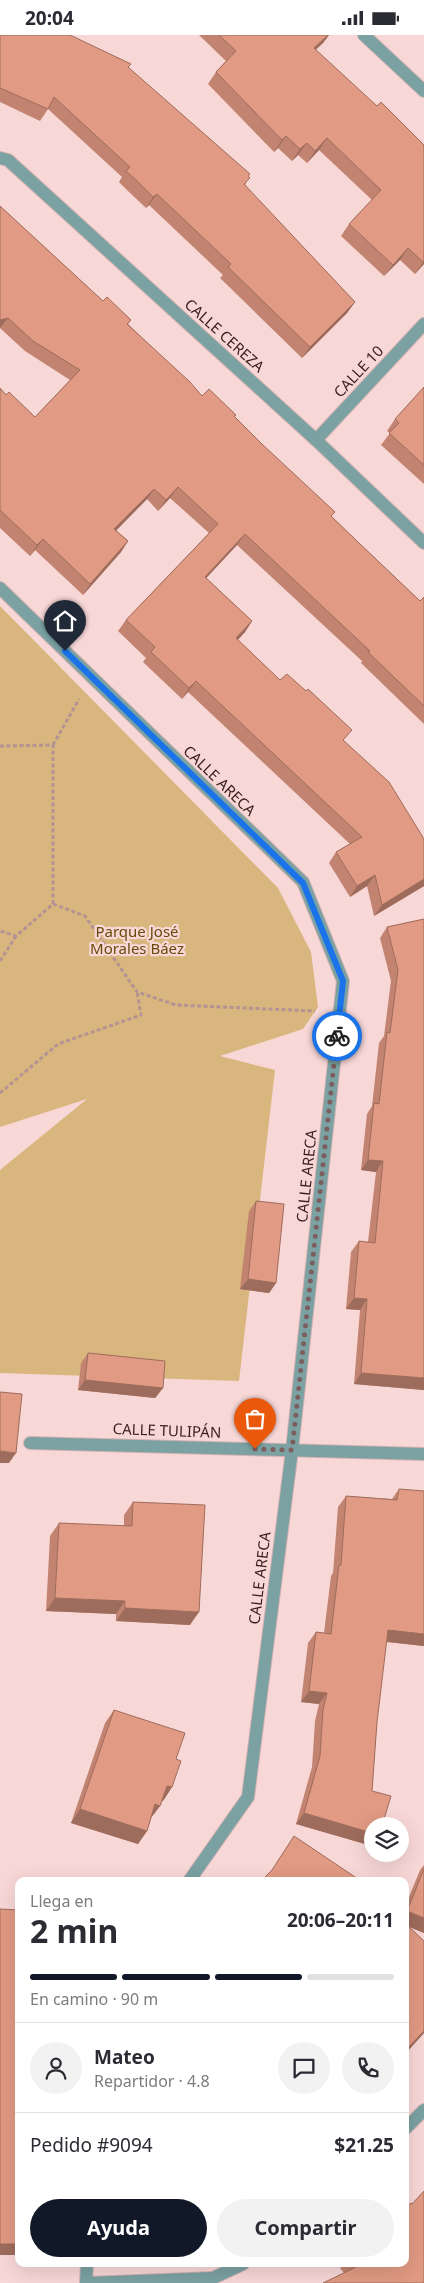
<!DOCTYPE html>
<html lang="es">
<meta charset="utf-8">
<style>
:root{--surface:#fff;--page:#f2f2f3;--text:#2b2b33;--muted:#7c7c81;--line:#e1e1e2;--accent:#111827}
body{margin:0;font-family:"Noto Sans",sans-serif;background:var(--page);color:var(--text);height:100vh;display:flex;flex-direction:column;font-size:19px;white-space:nowrap}
*{box-sizing:border-box;margin:0}
p{font-size:16px;color:var(--muted)}
.icon{flex:none;width:28px;height:28px;fill:none;stroke:currentColor;stroke-width:2;stroke-linecap:round;stroke-linejoin:round}
.map{position:relative;flex:1;overflow:hidden}
.panel{position:absolute;left:15px;top:1842px;width:394px;height:390px;display:flex;flex-direction:column;background:var(--surface);border-radius:10px;box-shadow:0 5px 20px #0002}
.panel>*{flex:none}
.tools{position:absolute;left:364px;top:1782px;display:grid;gap:10px}
.tools a{display:grid;place-items:center;width:45px;height:45px;border-radius:50%;background:var(--surface);box-shadow:0 5px 20px #0002;font-size:25px}
.pin{position:absolute;display:grid;place-items:center;width:42px;height:42px;color:#fff;margin:-51px -21px;border-radius:50% 50% 50% 0;rotate:-45deg;box-shadow:0 0 5px #0007}
.pin .icon{rotate:45deg}
.courier{position:absolute;display:grid;place-items:center;width:50px;height:50px;margin:-25px;border:4px solid #1a73e8;border-radius:50%;background:#fff;color:#222;box-shadow:0 1px 6px #0007}
.headline em{font-style:normal;font-weight:700}
.headline div{display:flex;flex-direction:column-reverse}
.headline{display:flex;align-items:center;justify-content:space-between;height:85px;padding:0 15px}
h1{font-size:32px;font-weight:700;line-height:38px}
.bar{display:grid;grid-template-columns:repeat(4,1fr);gap:8px 5px;align-content:center;height:60px;padding:0 15px}
.bar i{height:6px;border-radius:4px;background:var(--line)}
.bar .active{background:var(--accent)}
.bar p{grid-column:span 4}
.line{display:flex;align-items:center;gap:12px;padding:0 15px;border-top:1px solid var(--line)}
.line div{flex:1}
.round{display:grid;place-items:center;flex:none;width:52px;height:52px;border-radius:26px;background:var(--page)}
.primary-button{display:flex;gap:10px;margin-top:auto;padding:10px 15px}
.primary-button a{flex:1;height:58px;border-radius:30px;background:var(--accent);color:#fff;font-size:20px;font-weight:700;line-height:58px;text-align:center}
.primary-button a+a{background:var(--page);color:var(--text)}
.status{display:flex;justify-content:space-between;align-items:center;height:35px;padding:0 25px;background:var(--surface);direction:ltr}
.status svg{height:14px;fill:currentColor}
.map>svg:first-child{display:block}
.green{fill:#d8b67e}
.lines{fill:none;stroke-linecap:round;stroke-linejoin:round}
.minor-casing{stroke:#d2b2b2;stroke-width:14}
.path{stroke:#b39393;stroke-width:3;stroke-dasharray:4 2.5;stroke-linecap:butt}
.minor{stroke:#7ba1a2;stroke-width:12}
.wall{fill:#c28471}
.shaded-wall{fill:#9e6c5c}
.building{fill:#e19a83;stroke:#9e6c5c}
.done{stroke:#7d5e5f;stroke-width:5;stroke-dasharray:0 9}
.route{stroke:#1a73e8;stroke-width:6}
.labels{text-anchor:middle;dominant-baseline:central;stroke-width:4.5;stroke-linejoin:round;paint-order:stroke}
.street-label{font-size:15px;fill:#3b1d1e;stroke:#f8d7d7}
.park-label{font-size:15px;fill:#694a0a;stroke:#f8d7d7}
</style>
<div class="status"><b>20:04</b><svg viewBox="0 0 49 12"><path d="M0 12V9h3v3zM5 12V6h3v6zM10 12V3h3v9zM15 12V0h3v12zM26 1h20v11H26zM47 4h2v5h-2z"/></svg></div>
<div class="map">
<svg width="424" height="2248" viewBox="0 0 424 2248">
<rect width="100%" height="100%" fill="#f8d7d7"/>
<!-- green -->
<path class="green" d="M 0,571 L 278,853 L 311,917 L 318,972 L 303,994 L 220,1021 L 275,1035 L 239,1346 L 0,1338 L 0,1135 L 87,1064 L 0,1092 Z"/>
<g class="lines">
<defs>
<g id="minor">
<path d="M 364,0 L 424,56"/>
<path d="M 0,123 L 8,125 L 316,405 L 424,508"/>
<path d="M 316,405 L 424,289"/>
<path d="M 0,553 L 303,847 L 343,946 L 292,1415 L 248,1762 L 189,1846"/>
<path d="M 30,1408 L 424,1419"/>
<path d="M 405,2094 L 424,2075"/>
<path d="M 86,2248 L 87,2229"/>
<path d="M 87,2248 L 213,2243 L 243,2229"/>
</g>
</defs>
<!-- minor casing -->
<use href="#minor" class="minor-casing"/>
<!-- path -->
<g class="path">
<path d="M 53,710 L 79,664"/>
<path d="M 0,711 L 53,710 L 53,869 L 16,901 L 0,896"/>
<path d="M 53,869 L 85,881 L 137,957 L 176,970 L 315,976"/>
<path d="M 0,926 L 16,901"/>
<path d="M 0,1058 L 58,1009 L 141,980 L 137,957"/>
</g>
<!-- minor -->
<use href="#minor" class="minor"/>
</g>
<!-- wall -->
<g class="wall">
<path d="M 0,0 L 128,33 L 248,142 L 245,151 L 355,267 L 347,278 L 302,323 L 220,243 L 223,240 L 149,170 L 146,173 L 129,157 L 119,147 L 122,142 L 48,74 L 40,86 L 0,67 Z"/>
<path d="M 199,0 L 329,0 L 323,8 L 316,14 L 424,229 L 415,239 L 400,225 L 384,241 L 341,201 L 349,189 L 372,165 L 319,115 L 307,128 L 298,120 L 292,126 L 278,113 L 274,117 L 208,49 L 216,37 L 226,26 Z"/>
<path d="M 0,171 L 103,266 L 131,285 L 128,289 L 202,361 L 234,382 L 332,482 L 358,507 L 420,566 L 424,562 L 424,689 L 361,628 L 362,626 L 237,510 L 206,543 L 252,586 L 245,597 L 238,605 L 344,706 L 424,804 L 424,851 L 374,881 L 367,851 L 350,862 L 329,828 L 336,817 L 350,809 L 188,657 L 182,664 L 143,627 L 146,623 L 118,596 L 126,585 L 209,498 L 170,463 L 158,476 L 147,464 L 116,495 L 128,506 L 121,517 L 83,560 L 35,515 L 30,521 L 0,493 L 0,353 L 6,360 L 35,382 L 70,345 L 25,316 L 0,293 Z"/>
<path d="M 424,352 L 424,449 L 381,410 L 390,398 L 387,396 L 395,384 Z"/>
<path d="M 424,884 L 424,1355 L 354,1349 L 360,1275 L 346,1274 L 351,1217 L 359,1206 L 368,1207 L 376,1137 L 361,1135 L 367,1079 L 372,1071 L 379,1008 L 384,1001 L 391,946 L 380,903 L 387,892 Z"/>
<path d="M 256,1166 L 276,1248 L 269,1258 L 240,1254 L 249,1176 Z"/>
<path d="M 88,1318 L 163,1353 L 155,1363 L 78,1355 L 81,1328 Z"/>
<path d="M 399,1454 L 424,1611 L 386,1607 L 377,1687 L 372,1756 L 372,1811 L 296,1789 L 312,1732 L 315,1686 L 319,1669 L 301,1667 L 308,1608 L 316,1597 L 324,1598 L 331,1541 L 333,1538 L 338,1472 L 346,1461 L 392,1464 Z"/>
<path d="M 133,1467 L 190,1590 L 116,1586 L 116,1579 L 46,1576 L 50,1501 L 59,1488 L 124,1491 L 124,1480 Z"/>
<path d="M 114,1675 L 176,1724 L 172,1752 L 163,1766 L 162,1765 L 160,1771 L 151,1783 L 147,1796 L 138,1809 L 71,1788 L 105,1688 Z"/>
<path d="M 424,1830 L 424,1898 L 409,1892 L 424,1906 L 424,1998 L 405,2019 L 405,1872 L 420,1835 Z"/>
<path d="M 412,2169 L 424,2248 L 344,2238 L 340,2233 L 344,2229 L 405,2229 Z"/>
</g>
<!-- shaded-wall -->
<g class="shaded-wall">
<path d="M 328,0 L 329,0 L 323,8 L 306,24 L 314,13 Z"/>
<path d="M 286,101 L 278,113 L 274,117 L 282,105 Z"/>
<path d="M 327,103 L 319,115 L 307,128 L 315,116 Z"/>
<path d="M 307,108 L 298,120 L 292,126 L 300,114 Z"/>
<path d="M 157,159 L 149,170 L 146,173 L 153,162 Z"/>
<path d="M 408,213 L 400,225 L 384,241 L 393,230 Z"/>
<path d="M 424,226 L 424,229 L 415,239 Z"/>
<path d="M 355,267 L 347,278 L 302,323 L 310,312 Z"/>
<path d="M 8,283 L 0,293 L 0,285 Z"/>
<path d="M 178,452 L 170,463 L 158,476 L 166,465 Z"/>
<path d="M 154,454 L 147,464 L 107,505 L 114,494 Z"/>
<path d="M 245,499 L 237,510 L 197,553 L 205,542 Z"/>
<path d="M 43,504 L 35,515 L 30,521 L 37,510 Z"/>
<path d="M 128,506 L 121,517 L 83,560 L 90,549 Z"/>
<path d="M 252,586 L 245,597 L 229,614 L 236,603 Z"/>
<path d="M 196,646 L 188,657 L 182,664 L 189,653 Z"/>
<path d="M 375,840 L 367,851 L 350,862 L 357,851 Z"/>
<path d="M 424,844 L 424,851 L 374,881 L 382,870 Z"/>
<path d="M 368,1125 L 383,1126 L 376,1137 L 361,1135 Z"/>
<path d="M 248,1244 L 276,1248 L 269,1258 L 240,1254 Z"/>
<path d="M 354,1263 L 367,1264 L 360,1275 L 346,1274 Z"/>
<path d="M 361,1338 L 424,1343 L 424,1355 L 354,1349 Z"/>
<path d="M 85,1345 L 163,1353 L 155,1363 L 78,1355 Z"/>
<path d="M 0,1416 L 16,1418 L 9,1428 L 0,1428 Z"/>
<path d="M 55,1563 L 125,1566 L 116,1579 L 46,1576 Z"/>
<path d="M 125,1573 L 199,1577 L 190,1590 L 116,1586 Z"/>
<path d="M 388,1595 L 424,1599 L 424,1611 L 380,1606 Z"/>
<path d="M 309,1656 L 327,1658 L 319,1669 L 301,1667 Z"/>
<path d="M 167,1751 L 172,1752 L 163,1766 L 157,1764 Z"/>
<path d="M 155,1769 L 160,1771 L 150,1784 Z"/>
<path d="M 80,1774 L 147,1796 L 138,1809 L 71,1788 Z"/>
<path d="M 304,1778 L 372,1798 L 372,1811 L 296,1789 Z"/>
<path d="M 407,1876 L 424,1883 L 424,1898 L 405,1890 L 405,1879 Z"/>
<path d="M 424,1996 L 424,1998 L 405,2019 L 405,2016 Z"/>
<rect x="0" y="2209" width="19" height="11"/>
</g>
<!-- building -->
<g class="building">
<path d="M 0,0 L 70,0 L 131,29 L 128,32 L 250,139 L 248,141 L 250,143 L 244,149 L 355,267 L 310,312 L 228,232 L 231,229 L 157,159 L 153,162 L 137,146 L 126,136 L 130,132 L 54,62 L 48,74 L 0,53 Z"/>
<path d="M 219,0 L 328,0 L 314,13 L 377,71 L 381,67 L 424,110 L 424,226 L 423,227 L 408,213 L 393,230 L 349,189 L 381,155 L 327,103 L 315,116 L 307,108 L 300,114 L 286,101 L 282,105 L 216,37 L 236,16 Z"/>
<path d="M 0,171 L 103,266 L 107,262 L 131,285 L 127,289 L 190,347 L 202,361 L 209,354 L 236,380 L 234,381 L 263,410 L 335,477 L 331,481 L 358,507 L 420,566 L 424,562 L 424,671 L 368,617 L 370,616 L 245,499 L 205,542 L 252,586 L 236,603 L 280,645 L 287,639 L 306,656 L 308,654 L 352,695 L 343,705 L 389,747 L 424,804 L 424,844 L 382,870 L 375,840 L 357,851 L 336,817 L 362,802 L 196,646 L 189,653 L 151,617 L 155,612 L 126,585 L 218,489 L 178,452 L 166,465 L 154,454 L 114,494 L 128,506 L 90,549 L 43,504 L 37,510 L 0,475 L 0,353 L 6,360 L 9,357 L 35,382 L 80,335 L 33,306 L 8,283 L 0,285 Z"/>
<path d="M 424,352 L 424,430 L 389,398 L 399,388 L 395,384 Z"/>
<path d="M 424,884 L 424,1343 L 361,1338 L 367,1264 L 354,1263 L 359,1206 L 375,1208 L 383,1126 L 368,1125 L 374,1068 L 379,1069 L 387,997 L 390,998 L 398,935 L 387,892 Z"/>
<path d="M 256,1166 L 284,1169 L 276,1248 L 248,1244 Z"/>
<path d="M 88,1318 L 165,1326 L 163,1353 L 85,1345 Z"/>
<path d="M 0,1357 L 22,1359 L 16,1418 L 0,1416 Z"/>
<path d="M 399,1454 L 424,1456 L 424,1599 L 388,1595 L 377,1687 L 372,1756 L 391,1761 L 382,1791 L 372,1791 L 372,1798 L 304,1778 L 320,1721 L 323,1675 L 327,1658 L 309,1656 L 316,1597 L 331,1599 L 339,1530 L 341,1530 L 346,1461 L 397,1465 Z"/>
<path d="M 133,1467 L 205,1470 L 199,1577 L 125,1573 L 125,1566 L 55,1563 L 59,1488 L 132,1491 Z"/>
<path d="M 114,1675 L 185,1698 L 176,1724 L 181,1726 L 172,1752 L 167,1751 L 160,1771 L 155,1769 L 147,1796 L 80,1774 Z"/>
<path d="M 294,1801 L 361,1846 L 261,1846 L 272,1835 Z"/>
<path d="M 424,1834 L 424,1883 L 407,1876 Z"/>
<path d="M 0,1874 L 19,1875 L 19,2209 L 0,2209 Z"/>
<path d="M 405,1888 L 424,1906 L 424,1996 L 405,2016 Z"/>
<path d="M 424,2156 L 424,2248 L 323,2248 L 356,2232 L 354,2229 L 405,2229 L 405,2173 L 411,2168 L 412,2169 Z"/>
</g>
<g class="lines">
<!-- done -->
<path class="done" d="M 255,1414 L 292,1415 L 337,1001"/>
<!-- route -->
<path class="route" d="M 65,616 L 303,848 L 343,946 L 337,1001"/>
</g>
<g class="labels">
<!-- street labels -->
<g class="street-label">
<text transform="translate(225 300) rotate(42)">CALLE CEREZA</text>
<text transform="translate(358 336) rotate(-47)">CALLE 10</text>
<text transform="translate(220 745) rotate(44)">CALLE ARECA</text>
<text transform="translate(306 1141) rotate(-84)">CALLE ARECA</text>
<text transform="translate(167 1395) rotate(2)">CALLE TULIPÁN</text>
<text transform="translate(259 1543) rotate(-83)">CALLE ARECA</text>
</g>
<!-- park labels -->
<g class="park-label">
<text x="137" y="896">Parque José<tspan x="137" dy="17">Morales Báez</tspan></text>
</g>
</g>
</svg>
<div class="tools">
<a><svg class="icon" aria-label="layers" viewBox="0 0 24 24"><path d="M12 4l9 5-9 5-9-5zM3 14l9 5 9-5"/></svg></a>
</div>
<div class="pin" style="left:255px;top:1414px;background:#ea580c"><svg class="icon" aria-label="bag" viewBox="0 0 24 24"><path d="M5 8h14l-1 12H6zM9 8a3 3 0 0 1 6 0"/></svg></div>
<div class="pin" style="left:65px;top:616px;background:#1f2937"><svg class="icon" aria-label="home" viewBox="0 0 24 24"><path d="M3 11l9-7 9 7M6 9v11h12V9"/></svg></div>
<div class="courier" style="left:337px;top:1001px"><svg class="icon" aria-label="bike" viewBox="0 0 24 24"><circle cx="6" cy="16" r="4"/><circle cx="18" cy="16" r="4"/><path d="M6 16l4-8h5l3 8M10 8l3 8H6M13 5h3"/></svg></div>
<section class="panel">
<div class="headline"><div><h1>2 min</h1><p>Llega en</p></div><em>20:06–20:11</em></div>
<div class="bar"><i class="active"></i><i class="active"></i><i class="active"></i><i></i><p>En camino · 90 m</p></div>
<div class="line" style="height:90px"><a class="round"><svg class="icon" aria-label="person" viewBox="0 0 24 24"><circle cx="12" cy="8" r="4"/><path d="M4 21q1-7 8-7t8 7"/></svg></a><div><b>Mateo</b><p>Repartidor · 4.8</p></div><a class="round"><svg class="icon" aria-label="chat" viewBox="0 0 24 24"><path d="M4 5h16v11H9l-5 4z"/></svg></a><a class="round"><svg class="icon" aria-label="phone" viewBox="0 0 24 24"><path d="M5 4h4l2 5-3 2q2 4 5 5l2-3 5 2v4C11 20 4 13 5 4z"/></svg></a></div>
<div class="line" style="height:65px"><div>Pedido #9094</div><b>$21.25</b></div>
<div class="primary-button"><a>Ayuda</a><a>Compartir</a></div>
</section>
</div>
